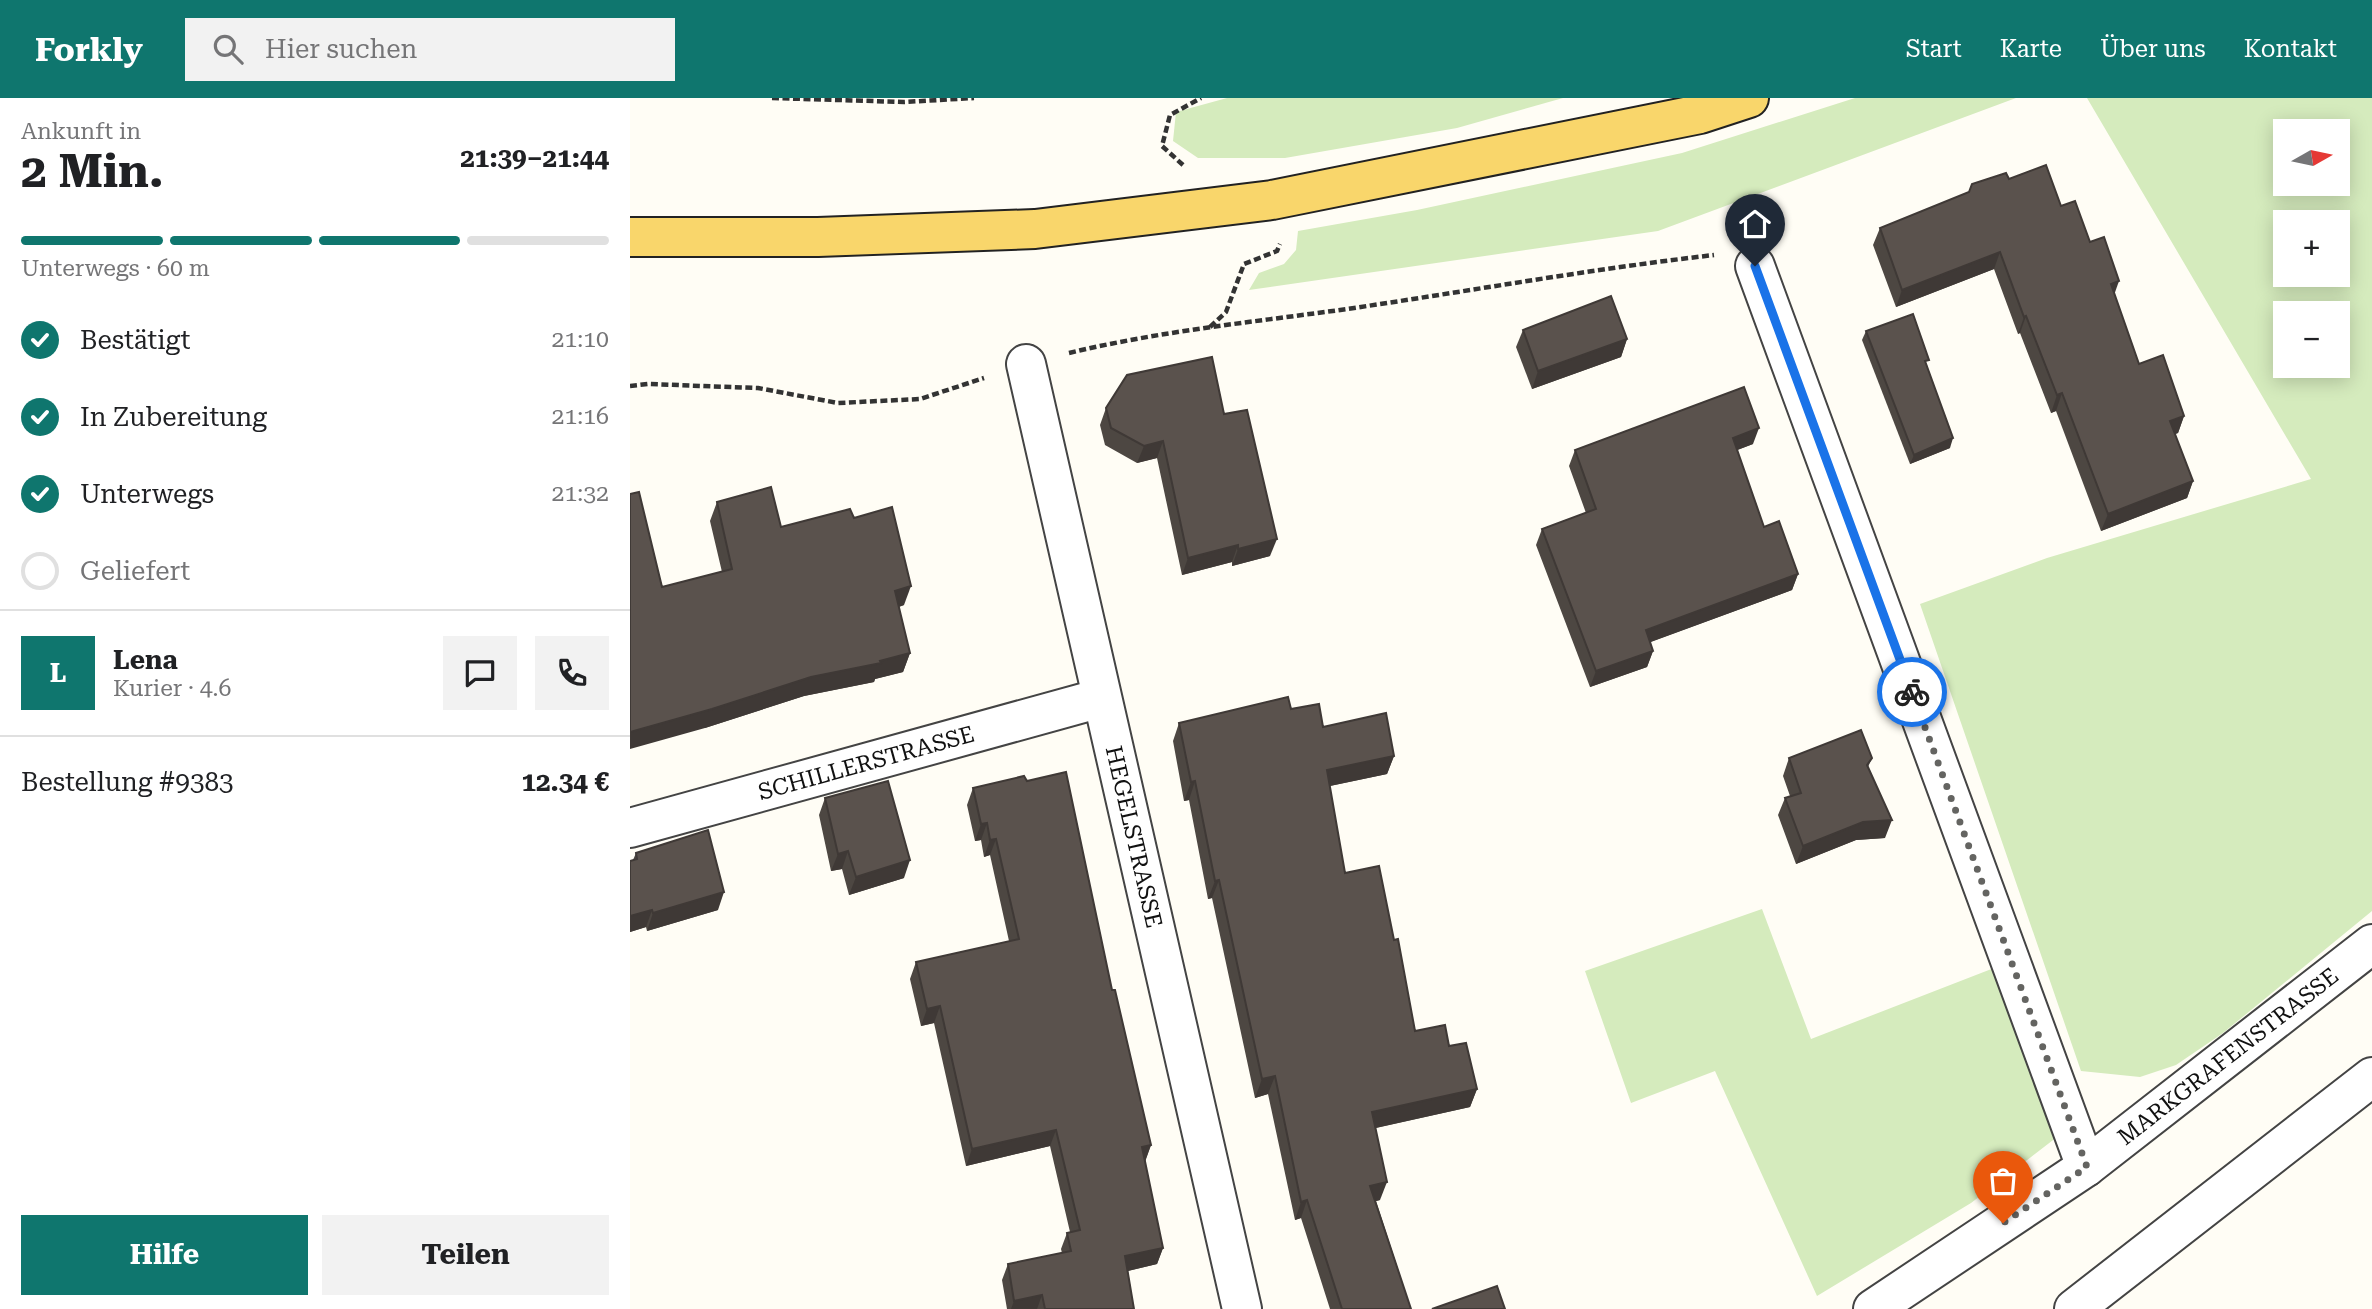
<!DOCTYPE html>
<html lang="de">
<meta charset="utf-8">
<style>
:root{--surface:#fff;--page:#f2f2f2;--text:#202124;--muted:#757577;--line:#e0e0e0;--accent:#0f766e}
body{margin:0;font-family:"Roboto Serif",serif;background:var(--page);color:var(--text);height:100vh;display:flex;flex-direction:column;font-size:26px;white-space:nowrap}
*{box-sizing:border-box;margin:0}
p{font-size:23px;color:var(--muted)}
.icon{flex:none;width:38px;height:38px;fill:none;stroke:currentColor;stroke-width:2;stroke-linecap:round;stroke-linejoin:round}
.map{position:relative;flex:1;overflow:hidden}
.side{display:flex;flex-direction:column;background:var(--surface);width:630px}
.side>*{flex:none}
.needle{width:46px;rotate:81deg}
.buttons{position:absolute;left:1643px;top:21px;display:grid;gap:14px}
.buttons a{display:grid;place-items:center;width:77px;height:77px;border-radius:0px;background:var(--surface);box-shadow:0 4px 18px #0003;font-size:35px}
.pin{position:absolute;display:grid;place-items:center;width:60px;height:60px;color:#fff;margin:-72px -30px;border-radius:50% 50% 50% 0;rotate:-45deg;box-shadow:0 0 7px #0007}
.pin .icon{rotate:45deg}
.courier{position:absolute;display:grid;place-items:center;width:70px;height:70px;margin:-35px;border:5px solid #1a73e8;border-radius:50%;background:#fff;color:#222;box-shadow:0 2px 9px #0007}
.head em{font-style:normal;font-weight:700}
.head div{display:flex;flex-direction:column-reverse}
.head{display:flex;align-items:center;justify-content:space-between;height:119px;padding:0 21px}
h1{font-size:46px;font-weight:700;line-height:52px}
.bar{display:grid;grid-template-columns:repeat(4,1fr);gap:10px 7px;align-content:center;height:84px;padding:0 21px}
.bar i{height:9px;border-radius:5px;background:var(--line)}
.bar .active{background:var(--accent)}
.bar p{grid-column:span 4}
.line{display:flex;align-items:center;gap:18px;padding:0 21px;border-top:2px solid var(--line)}
.line div{flex:1}
.round{display:grid;place-items:center;flex:none;width:74px;height:74px;border-radius:0px;background:var(--page)}
ol{padding:0 21px;list-style:none}
li{display:flex;align-items:center;gap:21px;height:77px}
li p{margin-inline-start:auto}
li .icon{padding:7px;border-radius:50%;background:var(--accent);color:#fff;stroke-width:4}
li:last-child{color:var(--muted)}
li i{width:38px;height:38px;border:4px solid var(--line);border-radius:50%}
.cta{display:flex;gap:14px;margin-top:auto;padding:14px 21px}
.cta a{flex:1;height:80px;border-radius:0px;background:var(--accent);color:#fff;font-size:28px;font-weight:700;line-height:80px;text-align:center}
.cta a+a{background:var(--page);color:var(--text)}
header{display:flex;align-items:center;gap:42px;box-sizing:border-box;height:98px;padding:0 35px;background:var(--accent);color:#fff}
header strong{font-size:33px}
nav{display:flex;gap:38px;margin-inline-start:auto;font-size:24px}
.search{width:490px;height:63px;background:var(--page);display:flex;align-items:center;gap:18px;box-sizing:border-box;padding:0 24px;border-radius:0px;color:var(--muted);font-size:26px}
main{display:flex;flex:1;min-height:0}
.map>svg:first-child{display:block}
.green{fill:#d5ebbd;fill-rule:evenodd}
.lines{fill:none;stroke-linecap:round;stroke-linejoin:round}
.minor-casing{stroke:#444;stroke-width:42}
.major-casing{stroke:#222;stroke-width:42}
.path{stroke:#333;stroke-width:4.5;stroke-dasharray:7 3.5;stroke-linecap:butt}
.minor{stroke:#fff;stroke-width:38}
.major{stroke:#f9d66b;stroke-width:38}
.wall{fill:#4d4742}
.shaded-wall{fill:#3f3936}
.building{fill:#5a524d;stroke:#3f3936;stroke-width:2}
.done{stroke:#646461;stroke-width:7;stroke-dasharray:0 12.6}
.route{stroke:#1a73e8;stroke-width:9}
.labels{text-anchor:middle;dominant-baseline:central;stroke-width:7;stroke-linejoin:round;paint-order:stroke}
.street-label{font-size:23px;fill:#111;stroke:#fff}
</style>
<header>
<strong>Forkly</strong>
<div class="search"><svg class="icon" aria-label="search" viewBox="0 0 24 24"><circle cx="10" cy="10" r="6"/><path d="M15 15l6 6"/></svg>Hier suchen</div>
<nav><a>Start</a><a>Karte</a><a>Über uns</a><a>Kontakt</a></nav>
</header>
<main>
<section class="side">
<div class="head"><div><h1>2 Min.</h1><p>Ankunft in</p></div><em>21:39–21:44</em></div>
<div class="bar"><i class="active"></i><i class="active"></i><i class="active"></i><i></i><p>Unterwegs · 60 m</p></div>
<ol>
<li><svg class="icon" aria-label="check" viewBox="0 0 24 24"><path d="M5 12l5 5 9-10"/></svg>Bestätigt<p>21:10</p></li>
<li><svg class="icon" aria-label="check" viewBox="0 0 24 24"><path d="M5 12l5 5 9-10"/></svg>In Zubereitung<p>21:16</p></li>
<li><svg class="icon" aria-label="check" viewBox="0 0 24 24"><path d="M5 12l5 5 9-10"/></svg>Unterwegs<p>21:32</p></li>
<li><i></i>Geliefert</li>
</ol>
<div class="line" style="height:126px"><b class="round" style="background:var(--accent);color:#fff">L</b><div><b>Lena</b><p>Kurier · 4.6</p></div><a class="round"><svg class="icon" aria-label="chat" viewBox="0 0 24 24"><path d="M4 5h16v11H9l-5 4z"/></svg></a><a class="round"><svg class="icon" aria-label="phone" viewBox="0 0 24 24"><path d="M5 4h4l2 5-3 2q2 4 5 5l2-3 5 2v4C11 20 4 13 5 4z"/></svg></a></div>
<div class="line" style="height:91px"><div>Bestellung #9383</div><b>12.34 €</b></div>
<div class="cta"><a>Hilfe</a><a>Teilen</a></div>
</section>
<div class="map">
<svg width="1742" height="1211" viewBox="0 0 1742 1211">
<rect width="100%" height="100%" fill="#fffdf5"/>
<!-- green -->
<g class="green">
<path d="M 597,0 L 933,0 L 827,30 L 655,60 L 568,60 L 543,43 L 546,14 Z"/>
<path d="M 1225,0 L 1386,0 L 1028,133 L 619,192 L 629,175 L 654,166 L 666,152 L 668,133 L 787,112 L 1052,55 Z"/>
<path d="M 1457,0 L 1742,0 L 1742,813 L 1593,935 L 1546,967 L 1510,979 L 1451,973 L 1290,506 L 1417,460 L 1681,381 ZM 1656,33 L 1708,33 L 1708,86 L 1656,86 ZM 1656,124 L 1708,124 L 1708,177 L 1656,177 ZM 1656,215 L 1708,215 L 1708,268 L 1656,268 Z"/>
<path d="M 1132,811 L 1181,941 L 1364,870 L 1427,1039 L 1341,1105 L 1187,1198 L 1085,973 L 1001,1005 L 955,873 Z"/>
</g>
<g class="lines">
<defs>
<g id="minor">
<path d="M 1125,168 L 1456,1069"/>
<path id="s1" d="M 396,266 L 612,1211"/>
<path id="s2" d="M 0,730 L 471,600"/>
<path id="s3" d="M 1243,1211 L 1456,1069 L 1742,846"/>
<path d="M 1444,1211 L 1742,979"/>
</g>
<path id="major" d="M 0,139 L 188,139 L 405,131 L 642,102 L 1070,16 L 1119,0"/>
</defs>
<!-- minor casing -->
<use href="#minor" class="minor-casing"/>
<!-- major casing -->
<use href="#major" class="major-casing"/>
<!-- path -->
<g class="path">
<path d="M 142,0 L 274,4 L 344,0"/>
<path d="M 553,67 L 532,48 L 540,17 L 571,0"/>
<path d="M 580,229 L 596,214 L 614,166 L 647,153 L 650,146"/>
<path d="M 439,255 C 530,233 624,224 717,211 C 840,193 961,171 1084,157"/>
<path d="M 0,288 L 18,286 L 128,290 L 208,305 L 290,301 L 354,280"/>
</g>
<!-- minor -->
<use href="#minor" class="minor"/>
<!-- major -->
<use href="#major" class="major"/>
</g>
<!-- wall -->
<g class="wall">
<path d="M 1379,81 L 1431,108 L 1460,144 L 1484,196 L 1509,266 L 1554,318 L 1548,335 L 1545,336 L 1563,383 L 1557,400 L 1471,433 L 1426,313 L 1421,315 L 1390,235 L 1388,236 L 1364,171 L 1266,209 L 1243,147 L 1250,130 Z"/>
<path d="M 893,232 L 997,241 L 991,259 L 902,291 L 886,249 Z"/>
<path d="M 1236,233 L 1297,267 L 1320,350 L 1280,366 L 1232,242 Z"/>
<path d="M 476,310 L 594,316 L 640,458 L 602,468 L 602,464 L 552,477 L 527,360 L 507,365 L 475,347 L 470,327 Z"/>
<path d="M 1123,346 L 1107,352 L 1134,429 L 1168,476 L 1162,492 L 1020,544 L 1023,553 L 1017,569 L 960,589 L 906,447 L 912,431 L 956,415 L 939,368 L 945,352 Z"/>
<path d="M 87,404 L 151,429 L 224,420 L 274,507 L 269,509 L 280,555 L 273,574 L 245,581 L 244,584 L 174,598 L 75,630 L 32,489 L 92,474 L 80,423 Z"/>
<path d="M 661,611 L 693,629 L 764,658 L 757,676 L 700,688 L 715,775 L 764,842 L 785,933 L 819,948 L 847,991 L 840,1009 L 746,1030 L 750,1102 L 746,1103 L 781,1211 L 700,1211 L 671,1120 L 665,1122 L 638,996 L 625,1000 L 582,800 L 578,801 L 559,702 L 554,703 L 543,643 L 549,625 Z"/>
<path d="M 1159,660 L 1242,660 L 1238,669 L 1255,740 L 1226,742 L 1166,766 L 1148,717 L 1155,700 L 1160,698 L 1153,678 Z"/>
<path d="M 343,690 L 482,892 L 521,1047 L 515,1063 L 533,1150 L 527,1166 L 498,1173 L 504,1211 L 377,1211 L 372,1182 L 378,1166 L 432,1155 L 431,1151 L 437,1135 L 440,1134 L 420,1048 L 336,1068 L 304,925 L 291,928 L 280,881 L 286,864 L 379,843 L 360,757 L 354,759 L 351,742 L 345,743 L 337,707 Z"/>
<path d="M 195,700 L 274,780 L 219,797 L 212,771 L 201,773 L 189,717 Z"/>
<path d="M 6,755 L 88,812 L 17,833 L 16,829 L 0,834 L 0,763 L 3,762 Z"/>
</g>
<!-- shaded-wall -->
<g class="shaded-wall">
<path d="M 1370,154 L 1364,171 L 1266,209 L 1272,192 Z"/>
<path d="M 1489,183 L 1483,200 L 1481,186 Z"/>
<path d="M 1396,218 L 1390,235 L 1388,236 L 1394,219 Z"/>
<path d="M 997,241 L 991,259 L 902,291 L 908,273 Z"/>
<path d="M 1432,295 L 1426,313 L 1421,315 L 1427,297 Z"/>
<path d="M 1554,318 L 1548,335 L 1534,340 L 1540,323 Z"/>
<path d="M 1129,330 L 1123,346 L 1097,356 L 1103,340 Z"/>
<path d="M 1323,340 L 1320,350 L 1280,366 L 1284,357 Z"/>
<path d="M 533,343 L 527,360 L 507,365 L 514,348 Z"/>
<path d="M 1563,383 L 1557,400 L 1471,433 L 1478,416 Z"/>
<path d="M 647,441 L 640,458 L 602,468 L 608,451 Z"/>
<path d="M 608,447 L 602,464 L 552,477 L 558,460 Z"/>
<path d="M 1168,476 L 1162,492 L 1010,548 L 1016,532 Z"/>
<path d="M 281,488 L 274,507 L 258,512 L 265,493 Z"/>
<path d="M 1023,553 L 1017,569 L 960,589 L 966,573 Z"/>
<path d="M 280,555 L 273,574 L 245,581 L 244,584 L 174,598 L 75,630 L 0,651 L 0,634 L 181,579 Z"/>
<path d="M 764,658 L 757,676 L 690,690 L 697,672 Z"/>
<path d="M 565,683 L 559,702 L 554,703 L 561,684 Z"/>
<path d="M 1262,722 L 1255,740 L 1226,742 L 1166,766 L 1173,748 L 1233,724 Z"/>
<path d="M 357,725 L 351,742 L 345,743 L 351,726 Z"/>
<path d="M 366,741 L 360,757 L 354,759 L 360,742 Z"/>
<path d="M 218,753 L 212,771 L 201,773 L 208,756 Z"/>
<path d="M 280,762 L 274,780 L 219,797 L 226,779 Z"/>
<path d="M 589,782 L 582,800 L 578,801 L 585,783 Z"/>
<path d="M 94,794 L 88,812 L 17,833 L 23,815 Z"/>
<path d="M 22,812 L 16,829 L 0,834 L 0,818 Z"/>
<path d="M 310,908 L 304,925 L 291,928 L 297,911 Z"/>
<path d="M 645,978 L 638,996 L 625,1000 L 632,981 Z"/>
<path d="M 847,991 L 840,1009 L 736,1032 L 742,1014 Z"/>
<path d="M 426,1032 L 420,1048 L 336,1068 L 342,1051 Z"/>
<path d="M 521,1047 L 515,1064 L 512,1049 Z"/>
<path d="M 757,1084 L 750,1102 L 734,1106 L 740,1088 Z"/>
<path d="M 677,1102 L 671,1120 L 665,1122 L 671,1104 Z"/>
<path d="M 533,1150 L 527,1166 L 489,1175 L 495,1158 Z"/>
<path d="M 412,1197 L 407,1211 L 381,1211 L 384,1203 Z"/>
</g>
<!-- building -->
<g class="building">
<path d="M 1416,67 L 1431,108 L 1445,103 L 1460,144 L 1474,139 L 1489,183 L 1481,186 L 1509,266 L 1533,257 L 1554,318 L 1540,323 L 1563,383 L 1478,416 L 1432,295 L 1427,297 L 1396,218 L 1394,219 L 1370,154 L 1272,192 L 1250,130 L 1339,94 L 1342,86 L 1376,75 L 1379,81 Z"/>
<path d="M 981,198 L 997,241 L 908,273 L 893,232 Z"/>
<path d="M 1283,216 L 1299,262 L 1295,263 L 1323,340 L 1284,357 L 1236,233 Z"/>
<path d="M 582,259 L 594,316 L 617,312 L 647,441 L 608,451 L 608,447 L 558,460 L 533,343 L 514,348 L 481,330 L 476,310 L 497,277 Z"/>
<path d="M 1114,289 L 1129,330 L 1103,340 L 1134,429 L 1149,423 L 1168,476 L 1016,532 L 1023,553 L 966,573 L 912,431 L 966,411 L 945,352 Z"/>
<path d="M 141,389 L 151,429 L 220,411 L 224,420 L 262,409 L 281,488 L 265,493 L 280,555 L 250,563 L 251,565 L 181,579 L 82,611 L 0,634 L 0,396 L 9,394 L 32,489 L 102,471 L 87,404 Z"/>
<path d="M 658,599 L 661,611 L 689,606 L 693,629 L 756,615 L 764,658 L 697,672 L 715,775 L 749,768 L 764,842 L 768,841 L 785,933 L 815,927 L 819,948 L 836,945 L 847,991 L 742,1014 L 757,1084 L 740,1088 L 781,1211 L 712,1211 L 677,1102 L 671,1104 L 645,978 L 632,981 L 589,782 L 585,783 L 565,683 L 561,684 L 549,625 Z"/>
<path d="M 1231,632 L 1242,660 L 1237,667 L 1262,722 L 1233,724 L 1173,748 L 1155,700 L 1171,695 L 1159,660 Z"/>
<path d="M 436,674 L 482,892 L 485,892 L 521,1047 L 512,1049 L 533,1150 L 495,1158 L 504,1211 L 415,1211 L 412,1197 L 384,1203 L 378,1166 L 441,1153 L 437,1135 L 450,1132 L 426,1032 L 342,1051 L 310,908 L 297,911 L 286,864 L 389,841 L 366,741 L 360,742 L 357,725 L 351,726 L 343,690 L 394,678 L 397,683 Z"/>
<path d="M 258,683 L 280,762 L 226,779 L 218,753 L 208,756 L 195,700 Z"/>
<path d="M 78,732 L 94,794 L 23,815 L 22,812 L 0,818 L 0,763 L 7,761 L 6,755 Z"/>
<path d="M 867,1188 L 875,1211 L 802,1211 Z"/>
</g>
<g class="lines">
<!-- done -->
<path class="done" d="M 1282,594 L 1457,1069 L 1373,1125"/>
<!-- route -->
<path class="route" d="M 1125,168 L 1282,594"/>
</g>
<g class="labels">
<!-- street labels -->
<g class="street-label">
<text stroke="none"><textPath href="#s2" startOffset="245">SCHILLERSTRASSE</textPath></text>
<text stroke="none"><textPath href="#s1" startOffset="485">HEGELSTRASSE</textPath></text>
<text stroke="none"><textPath href="#s3" startOffset="436">MARKGRAFENSTRASSE</textPath></text>
</g>
</g>
</svg>
<div class="buttons">
<a><svg class="needle" viewBox="-14 -14 28 28"><path d="M0-13l5 13h-10z" fill="#e53935"/><path d="M0 13l5-13h-10z" fill="#757577"/></svg></a>
<a>+</a>
<a>−</a>
</div>
<div class="pin" style="left:1373px;top:1125px;background:#ea580c"><svg class="icon" aria-label="bag" viewBox="0 0 24 24"><path d="M5 8h14l-1 12H6zM9 8a3 3 0 0 1 6 0"/></svg></div>
<div class="pin" style="left:1125px;top:168px;background:#1f2937"><svg class="icon" aria-label="home" viewBox="0 0 24 24"><path d="M3 11l9-7 9 7M6 9v11h12V9"/></svg></div>
<div class="courier" style="left:1282px;top:594px"><svg class="icon" aria-label="bike" viewBox="0 0 24 24"><circle cx="6" cy="16" r="4"/><circle cx="18" cy="16" r="4"/><path d="M6 16l4-8h5l3 8M10 8l3 8H6M13 5h3"/></svg></div>
</div>
</main>
